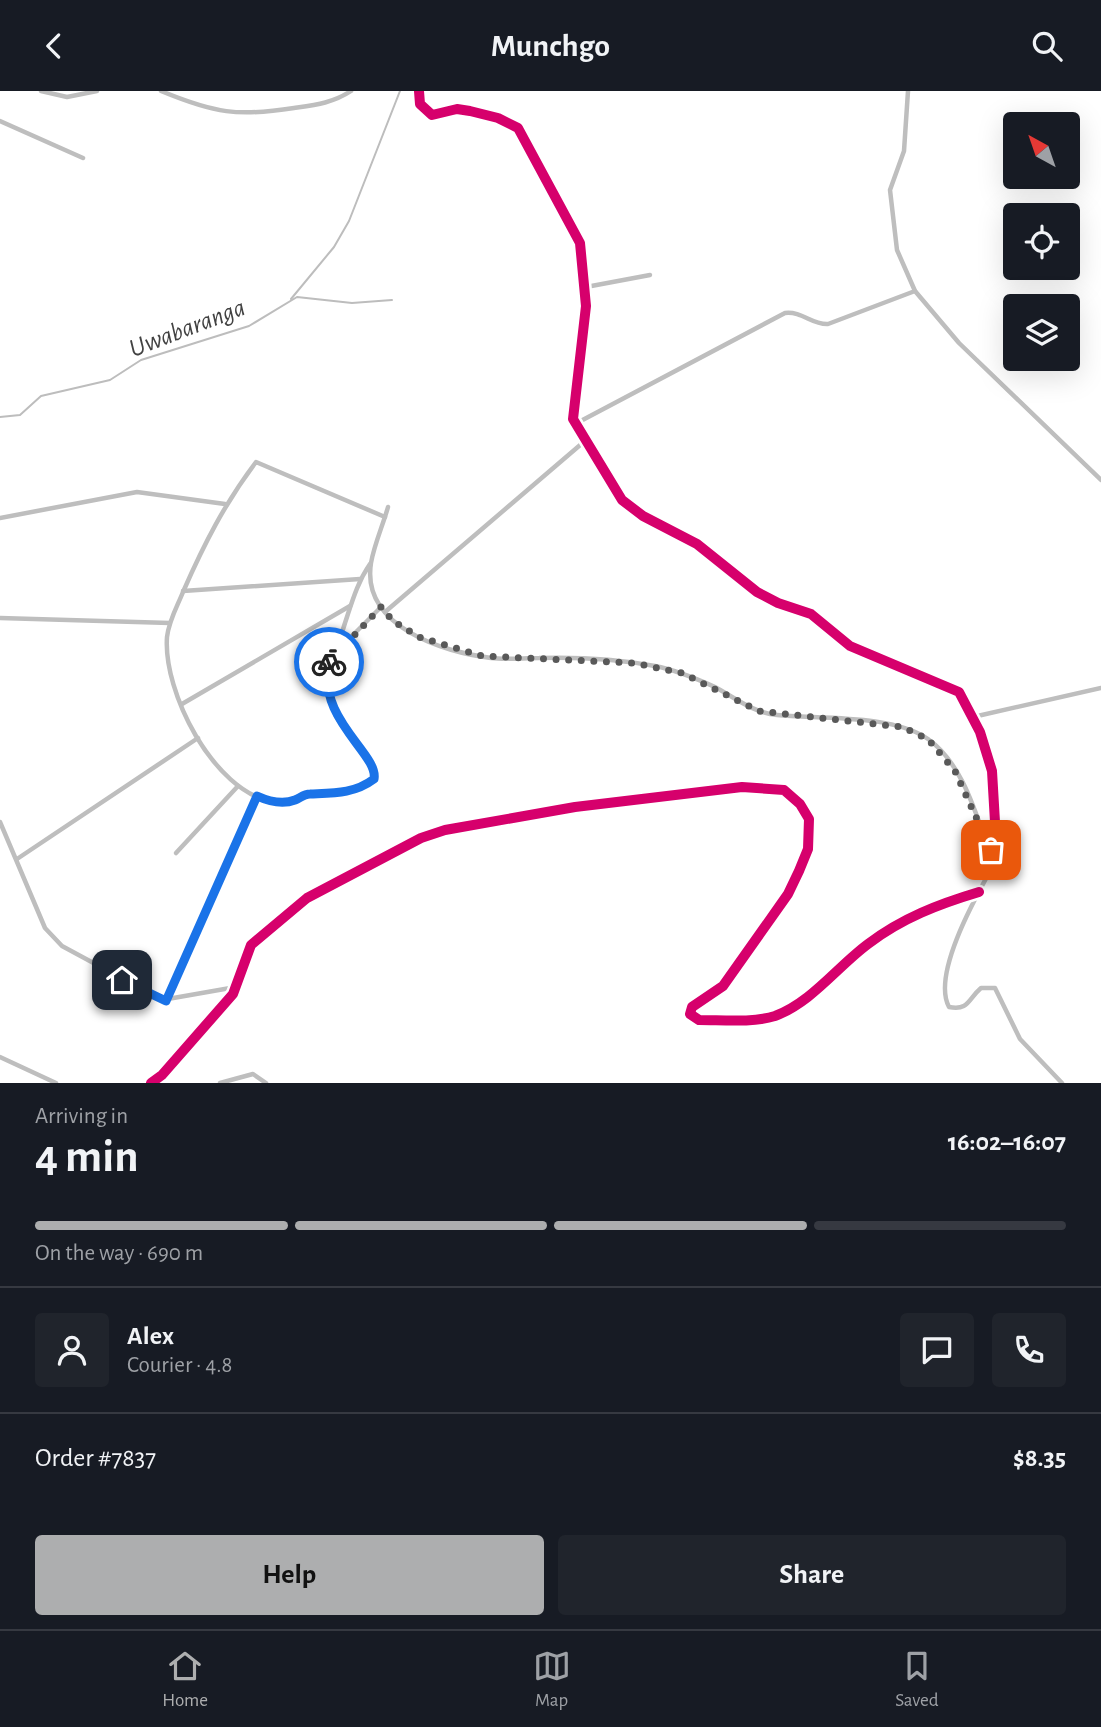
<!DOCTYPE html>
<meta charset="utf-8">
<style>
:root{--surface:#171b24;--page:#20242c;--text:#f1f3f6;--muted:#9ea1a6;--line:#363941;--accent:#adaeaf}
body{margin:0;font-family:"Alegreya Sans",sans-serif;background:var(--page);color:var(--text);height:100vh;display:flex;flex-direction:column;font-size:26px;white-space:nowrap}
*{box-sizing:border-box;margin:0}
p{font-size:23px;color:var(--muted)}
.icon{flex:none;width:38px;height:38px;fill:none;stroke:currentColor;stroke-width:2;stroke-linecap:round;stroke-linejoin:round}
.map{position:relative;height:992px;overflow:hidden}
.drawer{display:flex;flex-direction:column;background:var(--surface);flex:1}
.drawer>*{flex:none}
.needle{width:46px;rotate:320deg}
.controls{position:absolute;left:1003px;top:21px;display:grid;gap:14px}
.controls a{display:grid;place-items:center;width:77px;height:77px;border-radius:7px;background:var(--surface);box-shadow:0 7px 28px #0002;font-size:35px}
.pin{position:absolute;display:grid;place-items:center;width:60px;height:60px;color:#fff;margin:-30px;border-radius:14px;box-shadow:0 4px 10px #0006}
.courier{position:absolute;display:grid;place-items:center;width:70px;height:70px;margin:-35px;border:5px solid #1a73e8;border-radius:50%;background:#fff;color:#222;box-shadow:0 2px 9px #0007}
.headline em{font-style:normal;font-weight:600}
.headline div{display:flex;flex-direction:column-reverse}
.headline{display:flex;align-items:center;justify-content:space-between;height:119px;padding:0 35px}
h1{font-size:46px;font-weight:600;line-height:52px}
.bar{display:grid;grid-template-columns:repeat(4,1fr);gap:10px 7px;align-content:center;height:84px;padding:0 35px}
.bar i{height:9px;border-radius:5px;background:var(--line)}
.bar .current{background:var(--accent)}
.bar p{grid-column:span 4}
.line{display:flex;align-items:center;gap:18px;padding:0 35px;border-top:2px solid var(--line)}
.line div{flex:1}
.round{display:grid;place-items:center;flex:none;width:74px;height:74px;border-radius:7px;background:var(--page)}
.button{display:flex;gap:14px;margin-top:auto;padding:14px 35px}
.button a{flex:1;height:80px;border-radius:7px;background:var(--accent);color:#111;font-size:28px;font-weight:600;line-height:80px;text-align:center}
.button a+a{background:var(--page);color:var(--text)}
header{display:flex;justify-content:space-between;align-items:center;height:91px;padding:0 35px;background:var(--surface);font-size:32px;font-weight:600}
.dock{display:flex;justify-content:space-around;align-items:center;height:98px;border-top:2px solid var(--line);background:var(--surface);font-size:19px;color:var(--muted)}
.dock a{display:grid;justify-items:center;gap:4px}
.dock .current{color:var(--accent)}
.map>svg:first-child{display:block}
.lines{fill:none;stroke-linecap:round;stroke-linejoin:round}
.stream{stroke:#bdbdbd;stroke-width:2}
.street{stroke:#bebebe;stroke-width:4.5}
.cycleway-casing{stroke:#fff;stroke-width:15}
.cycleway{stroke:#d6006c;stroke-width:10}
.done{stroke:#595959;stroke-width:7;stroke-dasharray:0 12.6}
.route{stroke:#1a73e8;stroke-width:9}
.labels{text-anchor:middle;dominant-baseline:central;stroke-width:6;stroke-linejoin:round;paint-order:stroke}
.water-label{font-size:26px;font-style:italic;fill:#424242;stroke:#fff}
</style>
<header><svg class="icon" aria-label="back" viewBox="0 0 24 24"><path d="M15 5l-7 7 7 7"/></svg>Munchgo<svg class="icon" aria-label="search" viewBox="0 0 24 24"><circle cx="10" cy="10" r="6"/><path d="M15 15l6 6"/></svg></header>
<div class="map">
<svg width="1101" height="992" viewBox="0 0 1101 992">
<rect width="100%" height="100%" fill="#fff"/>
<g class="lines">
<!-- stream -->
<g class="stream">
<path d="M 291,208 L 334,156 L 349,130 L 400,0"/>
<path d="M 0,326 L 20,324 L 41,305 L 110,289 L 141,269 L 249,235 L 297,206 L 352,212 L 392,209"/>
</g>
<!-- street -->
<g class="street">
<path d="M 41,0 L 67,6 L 97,0"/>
<path d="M 161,0 C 214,22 238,26 294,17 C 315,14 333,12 351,0"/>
<path d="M 419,0 L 420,13 L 432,24 L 457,18 L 470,20 L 498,27 L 518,37 L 580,152 L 586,215 L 573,328 L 622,409 L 643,425 L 697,453 L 757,501 L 778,512 L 811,523 L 850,555 L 959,601 L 980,641 L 992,680 L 995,731 L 1000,754 L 995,772"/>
<path d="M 908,0 L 904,60 L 890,99 L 897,159 L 915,200 L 959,252 L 1101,389"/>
<path d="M 0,30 L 83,67"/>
<path d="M 586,196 L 650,184"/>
<path d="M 575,333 L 785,222 C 802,220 812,234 828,233 L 915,200"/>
<path d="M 388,416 C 383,434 374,454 371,472 C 361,535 442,561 491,567 C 506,569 523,567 539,567 C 577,566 617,568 655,575 C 676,579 695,587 715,596 C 735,607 754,622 777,624 C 820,628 892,623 928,648 C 966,675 978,732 994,773 C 978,802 931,883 949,916 C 969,920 968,908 981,897 L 995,897 L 1020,948 L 1062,992"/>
<path d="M 0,427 L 137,401 L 225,413"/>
<path d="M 370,473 C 357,492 352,511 345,532 C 334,569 317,585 336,625 C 344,642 378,670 374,688 C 350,706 333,699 308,703 C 295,705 288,713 273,711 C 213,700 163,601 167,546 C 169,529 177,516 183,501 C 204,453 225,412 256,371 L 385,426"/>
<path d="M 183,500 L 360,488"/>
<path d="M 385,521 L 586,349"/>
<path d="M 0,527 L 170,532"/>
<path d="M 333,564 L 381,516"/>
<path d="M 182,613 L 350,515"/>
<path d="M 973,626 L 1101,597"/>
<path d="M 0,731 L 45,837 L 62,855 L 162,909 L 236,896"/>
<path d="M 176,762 L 238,695"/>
<path d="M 17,768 L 198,647"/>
<path d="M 166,910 L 257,705"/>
<path d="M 0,966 L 56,992"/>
<path d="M 151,992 L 162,984 L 233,903 L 251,854 L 307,807 L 421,747 L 445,739 L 575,716 L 742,696 L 784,699 L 800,713 L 809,728 L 808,758 L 799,780 L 788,803 L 723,895 L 692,916 L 690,923 L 699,929 C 723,929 752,932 775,925 C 812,911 837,876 868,853 C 902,827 939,813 979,801"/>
<path d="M 220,992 L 253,983 L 266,992"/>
</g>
<defs>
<g id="cycleway">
<path d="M 419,0 L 420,13 L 432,24 L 457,18 L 470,20 L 498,27 L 518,37 L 580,152 L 586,215 L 573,328 L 622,409 L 643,425 L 697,453 L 757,501 L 778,512 L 811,523 L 850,555 L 959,601 L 980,641 L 992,680 L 995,731 L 1000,754 L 994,773"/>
<path d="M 151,992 L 162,984 L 233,903 L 251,854 L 307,807 L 421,747 L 445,739 L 575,716 L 742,696 L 784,699 L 800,713 L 809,728 L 808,758 L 799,780 L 788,803 L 723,895 L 692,916 L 690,923 L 699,929 C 723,929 752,932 775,925 C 812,911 837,876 868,853 C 902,827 939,813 979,801"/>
</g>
</defs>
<!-- cycleway casing -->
<use href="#cycleway" class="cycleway-casing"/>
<!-- cycleway -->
<use href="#cycleway" class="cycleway"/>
</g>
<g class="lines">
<!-- done -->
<path class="done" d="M 329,571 L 381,516 L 393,530 L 419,546 L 482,565 L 634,572 L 682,582 L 759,620 L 902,636 L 928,648 L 955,680 L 991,759"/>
<!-- route -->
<path class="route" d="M 122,889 L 166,910 L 257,705 C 268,710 282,714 295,709 C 300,707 304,703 310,703 C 333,702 354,703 374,688 C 379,663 316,628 329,571"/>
</g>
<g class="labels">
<!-- water labels -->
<g class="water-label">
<text transform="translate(187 237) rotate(-21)">Uwabaranga</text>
</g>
</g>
</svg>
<div class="controls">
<a><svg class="needle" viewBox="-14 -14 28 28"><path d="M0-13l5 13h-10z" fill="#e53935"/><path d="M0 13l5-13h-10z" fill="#9ea1a6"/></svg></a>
<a><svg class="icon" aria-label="locate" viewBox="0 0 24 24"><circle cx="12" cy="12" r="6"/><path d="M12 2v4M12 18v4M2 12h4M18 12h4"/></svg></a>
<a><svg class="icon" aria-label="layers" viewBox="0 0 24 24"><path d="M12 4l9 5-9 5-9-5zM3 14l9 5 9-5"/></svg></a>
</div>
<div class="pin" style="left:991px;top:759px;background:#ea580c"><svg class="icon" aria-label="bag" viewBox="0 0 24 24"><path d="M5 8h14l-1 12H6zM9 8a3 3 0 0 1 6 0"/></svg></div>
<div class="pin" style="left:122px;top:889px;background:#1f2937"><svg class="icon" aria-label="home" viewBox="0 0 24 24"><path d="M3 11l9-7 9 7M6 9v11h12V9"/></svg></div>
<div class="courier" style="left:329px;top:571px"><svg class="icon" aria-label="bike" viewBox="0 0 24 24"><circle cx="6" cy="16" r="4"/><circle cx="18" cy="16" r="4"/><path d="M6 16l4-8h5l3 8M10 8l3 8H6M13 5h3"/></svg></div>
</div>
<section class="drawer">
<div class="headline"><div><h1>4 min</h1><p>Arriving in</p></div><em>16:02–16:07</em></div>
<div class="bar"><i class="current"></i><i class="current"></i><i class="current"></i><i></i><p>On the way · 690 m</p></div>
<div class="line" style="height:126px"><a class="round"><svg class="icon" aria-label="person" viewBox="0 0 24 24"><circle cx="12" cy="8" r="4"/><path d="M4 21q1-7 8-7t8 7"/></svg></a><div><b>Alex</b><p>Courier · 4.8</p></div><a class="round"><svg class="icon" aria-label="chat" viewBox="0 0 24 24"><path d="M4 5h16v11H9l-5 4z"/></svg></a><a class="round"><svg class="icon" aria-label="phone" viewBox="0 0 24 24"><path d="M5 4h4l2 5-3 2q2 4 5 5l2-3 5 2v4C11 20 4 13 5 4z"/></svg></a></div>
<div class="line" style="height:91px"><div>Order #7837</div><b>$8.35</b></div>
<div class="button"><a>Help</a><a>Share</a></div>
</section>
<nav class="dock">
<a class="current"><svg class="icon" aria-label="home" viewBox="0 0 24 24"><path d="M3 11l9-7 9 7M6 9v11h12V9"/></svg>Home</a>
<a><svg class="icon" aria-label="map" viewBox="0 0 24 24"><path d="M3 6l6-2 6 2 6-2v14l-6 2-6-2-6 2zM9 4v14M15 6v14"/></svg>Map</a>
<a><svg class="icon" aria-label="saved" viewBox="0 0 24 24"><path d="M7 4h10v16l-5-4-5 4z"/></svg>Saved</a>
</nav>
